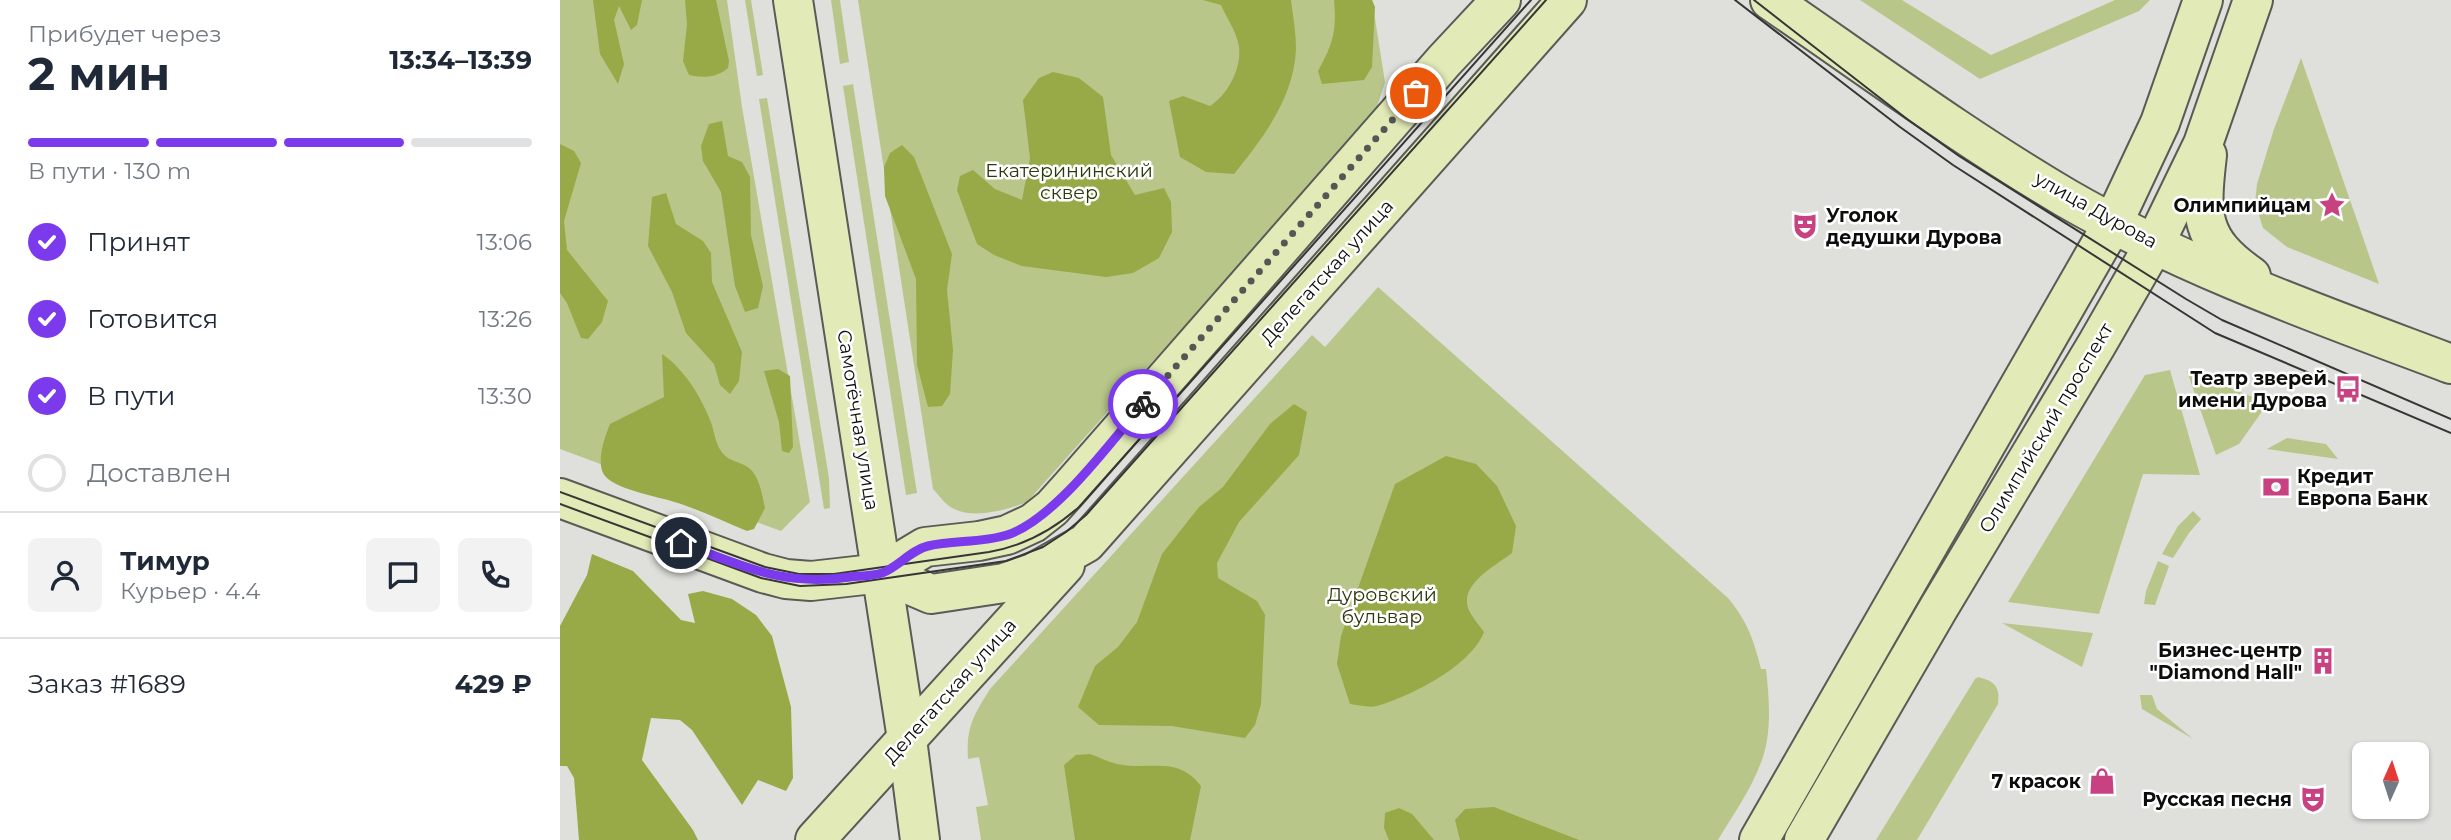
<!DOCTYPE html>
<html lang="ru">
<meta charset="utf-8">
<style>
:root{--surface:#fff;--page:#f2f2f3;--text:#1f2937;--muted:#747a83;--line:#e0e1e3;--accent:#7c3aed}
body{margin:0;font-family:Montserrat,sans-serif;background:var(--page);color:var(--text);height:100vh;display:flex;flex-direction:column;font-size:26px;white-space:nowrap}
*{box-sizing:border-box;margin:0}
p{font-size:23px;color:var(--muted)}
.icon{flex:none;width:38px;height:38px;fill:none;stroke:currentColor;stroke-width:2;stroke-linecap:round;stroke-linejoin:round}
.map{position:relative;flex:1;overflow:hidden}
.drawer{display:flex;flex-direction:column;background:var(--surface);width:560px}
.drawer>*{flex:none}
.needle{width:46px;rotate:3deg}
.tools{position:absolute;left:1792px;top:742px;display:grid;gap:14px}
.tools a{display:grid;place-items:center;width:77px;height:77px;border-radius:10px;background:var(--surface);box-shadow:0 2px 5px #0004;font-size:35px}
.pin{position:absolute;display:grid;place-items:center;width:60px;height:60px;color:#fff;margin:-30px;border:4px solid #fff;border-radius:50%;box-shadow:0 2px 7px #0007}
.courier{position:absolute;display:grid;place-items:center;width:70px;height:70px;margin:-35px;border:5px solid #7c3aed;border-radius:50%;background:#fff;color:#222;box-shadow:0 2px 9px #0007}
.overview em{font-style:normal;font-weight:700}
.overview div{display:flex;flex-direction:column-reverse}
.overview{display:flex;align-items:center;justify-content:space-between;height:119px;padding:0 28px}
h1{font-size:46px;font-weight:700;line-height:52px}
.bar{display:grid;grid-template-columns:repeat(4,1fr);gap:10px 7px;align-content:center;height:84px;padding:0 28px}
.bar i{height:9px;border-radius:5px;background:var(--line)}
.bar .selected{background:var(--accent)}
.bar p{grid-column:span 4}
.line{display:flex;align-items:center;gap:18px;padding:0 28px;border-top:2px solid var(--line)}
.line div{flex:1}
.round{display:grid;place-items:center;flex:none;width:74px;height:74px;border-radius:10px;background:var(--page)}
ol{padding:0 28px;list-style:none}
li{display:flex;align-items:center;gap:21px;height:77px}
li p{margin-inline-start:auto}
li .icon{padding:7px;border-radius:50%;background:var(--accent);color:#fff;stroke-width:4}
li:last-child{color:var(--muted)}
li i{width:38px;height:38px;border:4px solid var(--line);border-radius:50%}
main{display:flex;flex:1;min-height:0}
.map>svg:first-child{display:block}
.green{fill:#b8c68a}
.forest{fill:#97aa47}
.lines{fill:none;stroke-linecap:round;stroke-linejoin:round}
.secondary-casing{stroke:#5a5a57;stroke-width:42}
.secondary{stroke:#e2eab7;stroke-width:38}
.tram{stroke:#363735;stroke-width:2}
.done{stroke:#565755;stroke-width:7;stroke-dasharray:0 12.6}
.route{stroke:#7c3aed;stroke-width:9}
.labels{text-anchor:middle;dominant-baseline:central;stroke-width:5;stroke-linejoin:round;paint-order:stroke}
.park-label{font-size:19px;fill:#2f370d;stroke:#fff}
.poi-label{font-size:19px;font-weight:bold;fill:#0d0d0c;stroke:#fff;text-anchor:end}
.street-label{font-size:19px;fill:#0d0d0c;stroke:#fff}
</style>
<main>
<section class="drawer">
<div class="overview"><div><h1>2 мин</h1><p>Прибудет через</p></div><em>13:34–13:39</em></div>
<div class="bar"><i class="selected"></i><i class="selected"></i><i class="selected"></i><i></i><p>В пути · 130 m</p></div>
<ol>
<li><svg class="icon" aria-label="check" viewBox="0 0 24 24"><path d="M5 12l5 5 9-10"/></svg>Принят<p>13:06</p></li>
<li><svg class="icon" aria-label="check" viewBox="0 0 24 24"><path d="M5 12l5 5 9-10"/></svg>Готовится<p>13:26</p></li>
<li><svg class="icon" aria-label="check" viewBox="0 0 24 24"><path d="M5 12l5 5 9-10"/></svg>В пути<p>13:30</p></li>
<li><i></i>Доставлен</li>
</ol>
<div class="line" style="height:126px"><a class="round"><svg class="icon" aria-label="person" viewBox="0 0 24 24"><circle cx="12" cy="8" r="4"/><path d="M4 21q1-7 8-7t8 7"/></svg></a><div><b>Тимур</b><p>Курьер · 4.4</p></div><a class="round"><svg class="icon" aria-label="chat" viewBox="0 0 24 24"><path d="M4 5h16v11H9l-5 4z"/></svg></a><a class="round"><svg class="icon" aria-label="phone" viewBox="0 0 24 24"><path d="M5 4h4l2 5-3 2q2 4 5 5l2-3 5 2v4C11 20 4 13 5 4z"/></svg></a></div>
<div class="line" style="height:91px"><div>Заказ #1689</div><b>429 ₽</b></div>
</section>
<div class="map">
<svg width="1891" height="840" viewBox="0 0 1891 840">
<rect width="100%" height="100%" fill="#dfe0dc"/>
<!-- green -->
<g class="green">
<path d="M 0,0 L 167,0 L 182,107 L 250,502 L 221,531 L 0,449 Z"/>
<path d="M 185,0 L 191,0 L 203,75 L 197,76 Z"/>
<path d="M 271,0 L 280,0 L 289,62 L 280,64 Z"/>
<path d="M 298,0 L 812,0 L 825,82 L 815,113 L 467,502 C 447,510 415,519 394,509 C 386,506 379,495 373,489 Z"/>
<path d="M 1300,0 L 1342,0 L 1431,55 L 1555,0 L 1590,0 L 1579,11 L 1420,79 Z"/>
<path d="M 1741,58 L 1819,284 L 1727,247 L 1703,228 L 1695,203 L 1697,184 L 1714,129 Z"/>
<path d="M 293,84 L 357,493 L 346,495 L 283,86 Z"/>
<path d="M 207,98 L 269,478 L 270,508 L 264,509 L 199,99 Z"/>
<path d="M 818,287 L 1168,598 C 1187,621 1194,640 1201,669 L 1206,669 C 1209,697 1212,729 1203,757 C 1193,787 1174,813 1158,840 L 421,840 L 416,807 L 428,805 L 419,757 L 408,759 C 406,726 414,715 430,689 L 752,335 L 765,347 Z"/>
<path d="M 1610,370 L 1640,475 L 1583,474 L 1539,614 L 1448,602 L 1585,375 Z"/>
<path d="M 1627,371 L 1708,403 L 1679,444 L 1656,455 Z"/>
<path d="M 1727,438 L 1766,444 L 1778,459 L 1707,449 Z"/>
<path d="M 1633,511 L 1641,519 L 1629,533 L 1613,558 L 1602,554 L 1618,526 Z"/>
<path d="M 1598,561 L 1609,566 L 1595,605 L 1584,604 L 1586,591 Z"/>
<path d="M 1442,623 L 1533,633 L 1522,667 Z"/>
<path d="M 1418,677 C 1435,681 1440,687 1438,704 L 1357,840 L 1316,840 L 1415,679 Z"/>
<path d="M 1580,695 L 1592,695 L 1597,709 L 1633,739 L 1582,709 Z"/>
</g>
<!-- forest -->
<g class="forest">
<path d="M 33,0 L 82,0 L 77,25 L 71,30 L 59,6 L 54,20 L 64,64 L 58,84 L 40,54 Z"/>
<path d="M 125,0 L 156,0 L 169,61 L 168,68 C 157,78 142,78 129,75 L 123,61 L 127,24 Z"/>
<path d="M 643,0 L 731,0 C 733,16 736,33 736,49 C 734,98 703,138 674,174 L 646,172 L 620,157 L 609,101 L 623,96 L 650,106 C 669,94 684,64 678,42 C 675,29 666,17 661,5 Z"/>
<path d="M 774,0 L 812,0 L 815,7 L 812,67 L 804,80 L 762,84 L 758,71 C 773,44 777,31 774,0 Z"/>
<path d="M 493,72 L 519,78 L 543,97 L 551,155 L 575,195 L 604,188 L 611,202 L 612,232 L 599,258 L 573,273 L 546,277 L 462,266 L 434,255 L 417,244 L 397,190 L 400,176 L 413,170 L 435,189 L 462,200 L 470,158 L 463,100 L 479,78 Z"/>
<path d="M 162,121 L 168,156 L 182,162 L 190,177 L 191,235 L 203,286 L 198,308 L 185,312 L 175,286 L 161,192 L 143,161 L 141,146 L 149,124 Z"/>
<path d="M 0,144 L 14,151 L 21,163 L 4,221 L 7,250 L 48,301 L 42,322 L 28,339 L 21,338 L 7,303 L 0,293 Z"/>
<path d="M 342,145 L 354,157 L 392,254 L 387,290 L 393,350 L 390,394 L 382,406 L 368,407 L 357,365 L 356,279 L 325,196 L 324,167 L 330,153 Z"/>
<path d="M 106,193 L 116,224 L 143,241 L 151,253 L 152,282 L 182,352 L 179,381 L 170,394 L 160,385 L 154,364 L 126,333 L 112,292 L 88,246 L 92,197 Z"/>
<path d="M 102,354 C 124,369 140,395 150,420 C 154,429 155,443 161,451 C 168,462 180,461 189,468 C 200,477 202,495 205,508 L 194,529 L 187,531 C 165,522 144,512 121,504 C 102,497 58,491 45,476 C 35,464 45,436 50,424 L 104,397 Z"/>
<path d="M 218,369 L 230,376 L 233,447 L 229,453 L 222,451 L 219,422 L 204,371 Z"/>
<path d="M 734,404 L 747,412 L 739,455 L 679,522 L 657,563 L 658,578 L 697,601 L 705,615 L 701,704 L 695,725 L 685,738 L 612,726 L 539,725 L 518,707 L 535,666 L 558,647 L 577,622 L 602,554 L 639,507 L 663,487 L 710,424 Z"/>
<path d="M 886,456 L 916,464 L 937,486 L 956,526 L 952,553 C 937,565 900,583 908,608 C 911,616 919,625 924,632 C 911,666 851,696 817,706 C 809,708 798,705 790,704 L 777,664 L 781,636 L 835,484 Z"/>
<path d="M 32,554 L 73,571 L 121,620 L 135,623 L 128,594 L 143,591 L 172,599 L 196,615 L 212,636 L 231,707 L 233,778 L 226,791 L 198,780 L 182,805 L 132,730 L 120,720 L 91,718 L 82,760 L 133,830 L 138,840 L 19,840 L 14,778 L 7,766 L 0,766 L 0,626 L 27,575 Z"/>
<path d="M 530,754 C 539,757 548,762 557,764 C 590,771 617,755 641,786 L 630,840 L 515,840 L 504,765 L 516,755 Z"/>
<path d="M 934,807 L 1019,840 L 900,840 L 895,820 L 905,809 Z"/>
<path d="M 839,808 L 852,814 L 874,840 L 829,840 L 824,828 L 825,813 Z"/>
</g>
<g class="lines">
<defs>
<g id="secondary">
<path d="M 233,0 L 347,739 L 360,840"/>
<path d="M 1210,0 C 1308,67 1404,138 1506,198 C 1627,268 1761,315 1891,364"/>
<path d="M 1647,155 C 1640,215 1639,240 1691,276"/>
<path d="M 0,498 L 203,573 L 226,579 L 251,581 L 322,573 L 365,547 L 419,541 L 447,535 L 473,523 L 492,508 L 510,488 L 884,61 L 941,0"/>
<path d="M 322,573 L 371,594 L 378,593 L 444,583 L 473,573 L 526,543 L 1007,0"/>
<path d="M 255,840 L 505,565"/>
<path d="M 1199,840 L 1553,223 L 1600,123 L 1643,0"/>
<path d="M 1244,840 L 1378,609 L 1537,344 L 1595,243 L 1643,144 L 1693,0"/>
</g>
</defs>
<!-- secondary casing -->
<use href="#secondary" class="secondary-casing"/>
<!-- secondary -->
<use href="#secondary" class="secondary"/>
<!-- tram -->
<g class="tram">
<path d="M 1175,0 L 1340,127 L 1393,165 L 1655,333 L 1891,433"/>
<path d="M 1194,0 L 1347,119 L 1399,156 L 1626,299 L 1662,320 L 1891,419"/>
<path d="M 0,492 L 205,567 L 239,574 L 274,574 L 429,552 C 464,546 493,530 519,507 L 971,0"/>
<path d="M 0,504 L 201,578 L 240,586 L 286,584 L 446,561 L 483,547 L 506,532 L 526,515 L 986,0"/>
</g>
</g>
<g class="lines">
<!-- done -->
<path class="done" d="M 583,404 L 856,93"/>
<!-- route -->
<path class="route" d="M 121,543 C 184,566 222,587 290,577 C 300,576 313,576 322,573 C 338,567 351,550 368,546 C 393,540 421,543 447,535 C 494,520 550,443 583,404"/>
</g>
<!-- icons -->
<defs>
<symbol id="sight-bare" viewBox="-9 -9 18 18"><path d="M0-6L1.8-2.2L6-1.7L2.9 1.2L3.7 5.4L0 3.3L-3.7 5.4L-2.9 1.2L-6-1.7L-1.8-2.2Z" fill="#c84282" stroke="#fff" stroke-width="2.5" paint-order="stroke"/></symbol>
<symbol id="theatre-bare" viewBox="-9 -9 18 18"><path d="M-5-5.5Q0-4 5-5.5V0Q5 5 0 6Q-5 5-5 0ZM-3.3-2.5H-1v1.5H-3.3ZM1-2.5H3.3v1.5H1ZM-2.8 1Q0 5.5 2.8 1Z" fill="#c84282" stroke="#fff" stroke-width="2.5" paint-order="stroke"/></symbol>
<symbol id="bus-bare" viewBox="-9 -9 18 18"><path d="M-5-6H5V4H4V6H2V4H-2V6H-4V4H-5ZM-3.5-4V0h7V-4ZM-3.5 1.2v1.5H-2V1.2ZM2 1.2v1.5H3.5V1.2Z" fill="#c84282" stroke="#fff" stroke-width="2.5" paint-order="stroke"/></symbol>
<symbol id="bank-bare" viewBox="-9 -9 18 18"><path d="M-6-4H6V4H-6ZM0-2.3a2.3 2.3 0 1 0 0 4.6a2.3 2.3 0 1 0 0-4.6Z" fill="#c84282" stroke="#fff" stroke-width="2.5" paint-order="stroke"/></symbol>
<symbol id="building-bare" viewBox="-9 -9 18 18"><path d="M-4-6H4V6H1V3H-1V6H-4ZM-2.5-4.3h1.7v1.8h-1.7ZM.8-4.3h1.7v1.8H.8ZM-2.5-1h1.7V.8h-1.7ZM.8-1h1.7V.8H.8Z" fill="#c84282" stroke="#fff" stroke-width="2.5" paint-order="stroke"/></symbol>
<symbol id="shop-bare" viewBox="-9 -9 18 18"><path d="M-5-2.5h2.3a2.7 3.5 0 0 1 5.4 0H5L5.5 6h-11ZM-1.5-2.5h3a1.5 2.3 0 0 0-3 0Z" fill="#c84282" stroke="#fff" stroke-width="2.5" paint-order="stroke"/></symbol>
</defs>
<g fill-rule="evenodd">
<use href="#sight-bare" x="1753" y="186" width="38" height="38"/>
<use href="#theatre-bare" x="1226" y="207" width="38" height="38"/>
<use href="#bus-bare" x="1769" y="370" width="38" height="38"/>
<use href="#bank-bare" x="1697" y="468" width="38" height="38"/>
<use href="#building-bare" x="1744" y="642" width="38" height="38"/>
<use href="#shop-bare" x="1523" y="762" width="38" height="38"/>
<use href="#theatre-bare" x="1734" y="780" width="38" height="38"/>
</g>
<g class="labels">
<!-- park labels -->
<g class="park-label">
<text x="509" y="170">Екатерининский<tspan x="509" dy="22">сквер</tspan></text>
<text x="822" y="594">Дуровский<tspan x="822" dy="22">бульвар</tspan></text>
</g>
<!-- poi labels -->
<g class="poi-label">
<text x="1751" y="205">Олимпийцам</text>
<text x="1266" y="215" text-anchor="start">Уголок<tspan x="1266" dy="22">дедушки Дурова</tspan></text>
<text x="1767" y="378">Театр зверей<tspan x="1767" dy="22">имени Дурова</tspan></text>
<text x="1737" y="476" text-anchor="start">Кредит<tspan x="1737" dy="22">Европа Банк</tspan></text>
<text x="1742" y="650">Бизнес-центр<tspan x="1742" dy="22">"Diamond Hall"</tspan></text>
<text x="1521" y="781">7 красок</text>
<text x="1732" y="799">Русская песня</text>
</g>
<!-- street labels -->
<g class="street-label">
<text transform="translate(1536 210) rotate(29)">улица Дурова</text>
<text transform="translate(767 272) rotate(-48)">Делегатская улица</text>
<text transform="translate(298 420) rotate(81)">Самотёчная улица</text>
<text transform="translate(1486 428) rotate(-59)">Олимпийский проспект</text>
<text transform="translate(390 691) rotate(-48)">Делегатская улица</text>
</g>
</g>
</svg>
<div class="tools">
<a><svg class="needle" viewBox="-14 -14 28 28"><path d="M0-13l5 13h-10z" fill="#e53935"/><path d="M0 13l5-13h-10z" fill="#747a83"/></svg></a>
</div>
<div class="pin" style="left:856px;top:93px;background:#ea580c"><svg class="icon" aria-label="bag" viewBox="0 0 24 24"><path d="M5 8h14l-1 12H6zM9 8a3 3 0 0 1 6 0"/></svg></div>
<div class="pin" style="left:121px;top:543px;background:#1f2937"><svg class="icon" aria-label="home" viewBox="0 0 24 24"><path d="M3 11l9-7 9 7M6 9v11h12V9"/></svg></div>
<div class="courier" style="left:583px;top:404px"><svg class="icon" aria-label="bike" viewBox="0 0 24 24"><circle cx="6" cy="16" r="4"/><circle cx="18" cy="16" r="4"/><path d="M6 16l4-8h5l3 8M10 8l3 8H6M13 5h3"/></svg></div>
</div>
</main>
